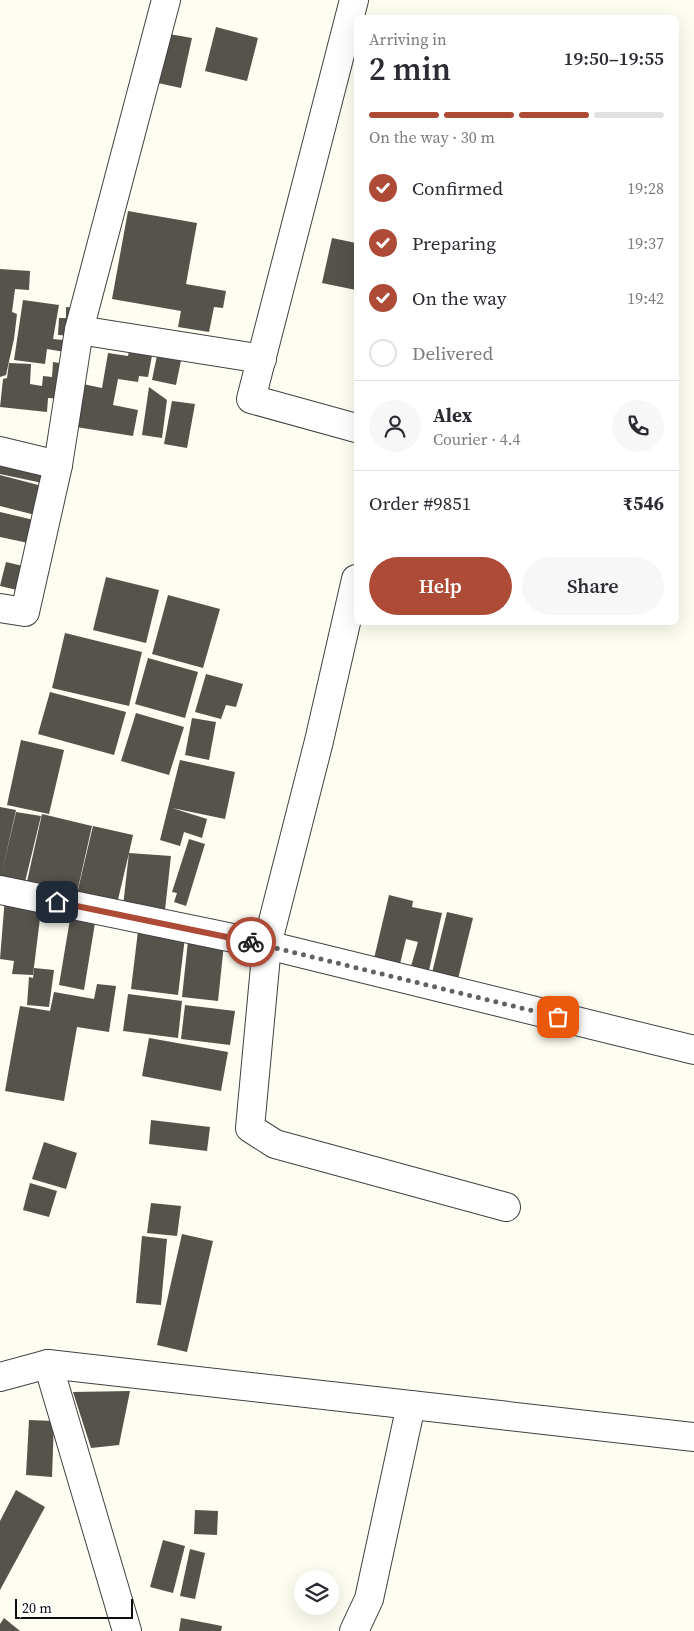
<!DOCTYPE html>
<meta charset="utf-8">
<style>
:root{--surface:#fff;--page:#f7f7f7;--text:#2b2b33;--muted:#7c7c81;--line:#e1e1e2;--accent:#ae4b37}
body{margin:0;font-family:"Source Serif 4",serif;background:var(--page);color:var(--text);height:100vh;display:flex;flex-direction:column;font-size:19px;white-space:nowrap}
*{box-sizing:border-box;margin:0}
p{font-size:16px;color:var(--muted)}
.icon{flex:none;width:28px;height:28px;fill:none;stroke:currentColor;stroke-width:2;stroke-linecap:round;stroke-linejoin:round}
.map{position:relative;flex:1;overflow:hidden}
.panel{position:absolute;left:354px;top:15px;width:325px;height:610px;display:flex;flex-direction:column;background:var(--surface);border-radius:8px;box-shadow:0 5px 20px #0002}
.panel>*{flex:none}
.controls{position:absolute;left:294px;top:1570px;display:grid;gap:10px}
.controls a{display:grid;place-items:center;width:45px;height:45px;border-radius:50%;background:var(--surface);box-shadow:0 5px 20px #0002;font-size:25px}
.scale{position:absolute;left:15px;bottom:12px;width:118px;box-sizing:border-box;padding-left:5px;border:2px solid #0e0e0e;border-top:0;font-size:14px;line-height:18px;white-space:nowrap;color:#0e0e0e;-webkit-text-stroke:4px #fff;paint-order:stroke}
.pin{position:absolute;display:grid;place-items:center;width:42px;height:42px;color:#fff;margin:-21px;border-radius:10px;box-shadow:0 2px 8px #0006}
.courier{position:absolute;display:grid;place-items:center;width:50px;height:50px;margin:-25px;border:4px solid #ae4b37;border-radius:50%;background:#fff;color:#222;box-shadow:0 1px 6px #0007}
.headline em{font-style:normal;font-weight:600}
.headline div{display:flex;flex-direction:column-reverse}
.headline{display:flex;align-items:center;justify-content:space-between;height:85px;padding:0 15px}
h1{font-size:32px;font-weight:600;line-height:38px}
.bar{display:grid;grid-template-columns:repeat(4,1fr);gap:8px 5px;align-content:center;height:60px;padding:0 15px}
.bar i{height:6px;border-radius:4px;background:var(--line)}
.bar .active{background:var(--accent)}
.bar p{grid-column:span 4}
.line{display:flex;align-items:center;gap:12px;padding:0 15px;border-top:1px solid var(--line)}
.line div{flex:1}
.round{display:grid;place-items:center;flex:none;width:52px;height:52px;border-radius:26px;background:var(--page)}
ol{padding:0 15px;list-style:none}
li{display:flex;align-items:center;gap:15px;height:55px}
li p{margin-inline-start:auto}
li .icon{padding:5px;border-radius:50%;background:var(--accent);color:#fff;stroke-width:4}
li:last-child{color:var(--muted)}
li i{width:28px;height:28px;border:2px solid var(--line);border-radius:50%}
.cta{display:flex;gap:10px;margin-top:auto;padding:10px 15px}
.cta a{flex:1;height:58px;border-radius:30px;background:var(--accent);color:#fff;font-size:20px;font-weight:600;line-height:58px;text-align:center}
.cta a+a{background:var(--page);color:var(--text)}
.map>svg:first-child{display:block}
.building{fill:#56524c;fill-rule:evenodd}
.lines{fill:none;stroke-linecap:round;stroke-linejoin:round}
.minor-casing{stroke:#414141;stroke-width:30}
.minor{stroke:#fff;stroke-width:28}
.done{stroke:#62625e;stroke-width:5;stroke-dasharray:0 9}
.route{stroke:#ae4b37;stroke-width:6}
</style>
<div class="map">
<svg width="694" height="1631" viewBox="0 0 694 1631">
<rect width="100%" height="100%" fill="#fdfdf2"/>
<!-- building -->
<g class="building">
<path d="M 216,27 L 258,38 L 247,81 L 205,71 Z"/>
<path d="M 169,34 L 192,38 L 181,88 L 158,83 Z"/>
<path d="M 128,211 L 197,223 L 186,284 L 226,291 L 223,308 L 214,307 L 209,332 L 178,327 L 181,311 L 112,299 Z"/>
<path d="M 332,238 L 356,243 L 356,290 L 322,283 Z"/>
<path d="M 0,269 L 30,271 L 29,290 L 15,289 L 12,312 L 17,314 L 14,339 L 6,375 L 0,377 Z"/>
<path d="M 23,300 L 59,305 L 53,339 L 73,341 L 65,352 L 47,349 L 45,364 L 14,360 Z"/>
<path d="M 66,307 L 78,308 L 90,337 L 58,335 L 59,318 L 66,318 Z"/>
<path d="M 161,336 L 185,341 L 176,385 L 152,380 Z"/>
<path d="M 131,341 L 154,345 L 148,377 L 139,376 L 138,382 L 118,379 L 113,405 L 138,410 L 133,436 L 76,427 L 83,384 L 102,388 L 108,353 L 128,356 Z"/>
<path d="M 53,362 L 66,364 L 63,399 L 48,398 L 47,412 L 0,407 L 3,379 L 7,378 L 9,363 L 31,364 L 30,384 L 42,386 L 43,376 L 52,377 Z"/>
<path d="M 149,387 L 167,400 L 162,438 L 142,435 Z"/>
<path d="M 172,401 L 195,404 L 187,448 L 164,444 Z"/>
<path d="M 0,458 L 50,469 L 47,484 L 0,474 Z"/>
<path d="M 0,475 L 46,487 L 39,516 L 0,506 Z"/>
<path d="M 0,512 L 38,521 L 33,544 L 0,537 Z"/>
<path d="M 6,562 L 27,567 L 21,591 L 0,586 Z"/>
<path d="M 106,577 L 159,590 L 146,643 L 93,630 Z"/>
<path d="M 168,595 L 220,609 L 203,668 L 152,654 Z"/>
<path d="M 65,633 L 142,652 L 129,706 L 52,688 Z"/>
<path d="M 148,658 L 198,672 L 185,718 L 135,704 Z"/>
<path d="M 206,674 L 243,684 L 236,707 L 226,705 L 221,719 L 195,712 Z"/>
<path d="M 50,692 L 126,712 L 114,755 L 38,734 Z"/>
<path d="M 136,713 L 184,727 L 169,775 L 121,761 Z"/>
<path d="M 192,718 L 216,722 L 209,760 L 185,755 Z"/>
<path d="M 21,740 L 64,750 L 49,814 L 7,805 Z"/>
<path d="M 180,760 L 235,772 L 225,819 L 172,808 L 207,819 L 202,838 L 184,832 L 180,846 L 160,840 Z"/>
<path d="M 0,807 L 16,810 L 2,872 L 16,812 L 41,816 L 24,886 L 0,879 Z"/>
<path d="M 42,814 L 92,826 L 76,897 L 26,886 Z"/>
<path d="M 93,826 L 133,835 L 129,853 L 171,856 L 165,910 L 123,906 L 129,853 L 116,908 L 76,898 Z"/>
<path d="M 189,839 L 205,844 L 186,906 L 174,902 L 177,893 L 172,892 Z"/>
<path d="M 389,895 L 413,901 L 412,907 L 442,913 L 427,979 L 372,967 ZM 406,939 L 418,942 L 411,966 L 400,964 Z"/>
<path d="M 5,897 L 42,902 L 33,975 L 12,974 L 14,961 L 0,959 Z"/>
<path d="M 447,912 L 473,918 L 456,987 L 430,981 Z"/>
<path d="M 71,913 L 96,917 L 84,990 L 59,985 Z"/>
<path d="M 138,931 L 185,937 L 178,995 L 131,989 Z"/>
<path d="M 188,941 L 224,944 L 218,1001 L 182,997 Z"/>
<path d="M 34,968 L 54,970 L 49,1007 L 27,1005 L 29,977 L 33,978 Z"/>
<path d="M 97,984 L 116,986 L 109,1032 L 77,1027 L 64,1101 L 5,1091 L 20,1006 L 50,1011 L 54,992 L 94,999 Z"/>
<path d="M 128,994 L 182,1001 L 178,1038 L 123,1031 Z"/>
<path d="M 185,1005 L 235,1011 L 230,1045 L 181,1039 Z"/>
<path d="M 149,1038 L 228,1052 L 221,1091 L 142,1076 Z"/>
<path d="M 151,1120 L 210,1127 L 207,1151 L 149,1144 Z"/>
<path d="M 44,1142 L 77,1153 L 66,1189 L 32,1179 Z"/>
<path d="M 30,1183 L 57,1191 L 49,1217 L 23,1210 Z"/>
<path d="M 151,1203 L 181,1206 L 177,1236 L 147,1233 Z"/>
<path d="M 182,1234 L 213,1241 L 187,1352 L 157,1345 Z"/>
<path d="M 142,1236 L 167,1239 L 161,1305 L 136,1303 Z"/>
<path d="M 130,1391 L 119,1445 L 91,1448 L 73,1392 Z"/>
<path d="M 29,1420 L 54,1421 L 52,1477 L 26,1475 Z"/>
<path d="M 16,1490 L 45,1507 L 0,1590 L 0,1521 Z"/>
<path d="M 195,1510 L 218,1511 L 217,1535 L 194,1534 Z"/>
<path d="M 163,1540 L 185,1546 L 173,1593 L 150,1587 Z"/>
<path d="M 190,1549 L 205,1553 L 195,1599 L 180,1596 Z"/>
<path d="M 4,1618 L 20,1631 L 0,1631 L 0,1624 Z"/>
<path d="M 181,1618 L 222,1626 L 221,1631 L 179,1631 Z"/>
</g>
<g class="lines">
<defs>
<g id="minor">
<path d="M 354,0 L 251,399 L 356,428"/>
<path d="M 79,330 L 166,0"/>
<path d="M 0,451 L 58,465"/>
<path d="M 356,579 L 319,741 L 267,945 L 250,1128 L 275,1144 L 506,1207"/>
<path d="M 0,608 L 25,612 L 58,465 L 79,330 L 262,359"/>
<path d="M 0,890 L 267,945 L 694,1050"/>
<path d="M 48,1364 L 127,1631"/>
<path d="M 0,1377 L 48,1364 L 694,1437"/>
<path d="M 354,1631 L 369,1599 L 411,1405"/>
</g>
</defs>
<!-- minor casing -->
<use href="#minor" class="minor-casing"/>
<!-- minor -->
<use href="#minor" class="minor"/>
</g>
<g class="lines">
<!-- done -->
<path class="done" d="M 251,942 L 558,1017"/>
<!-- route -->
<path class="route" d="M 57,902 L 251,942"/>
</g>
</svg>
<div class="controls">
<a><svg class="icon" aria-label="layers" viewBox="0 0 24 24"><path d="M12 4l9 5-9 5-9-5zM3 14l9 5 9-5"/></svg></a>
</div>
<div class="scale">20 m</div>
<div class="pin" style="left:558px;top:1017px;background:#ea580c"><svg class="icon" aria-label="bag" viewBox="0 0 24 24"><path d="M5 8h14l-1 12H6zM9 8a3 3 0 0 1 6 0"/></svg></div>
<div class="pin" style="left:57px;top:902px;background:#1f2937"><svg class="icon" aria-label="home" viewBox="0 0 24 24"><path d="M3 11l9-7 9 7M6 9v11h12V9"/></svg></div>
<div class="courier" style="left:251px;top:942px"><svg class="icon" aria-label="bike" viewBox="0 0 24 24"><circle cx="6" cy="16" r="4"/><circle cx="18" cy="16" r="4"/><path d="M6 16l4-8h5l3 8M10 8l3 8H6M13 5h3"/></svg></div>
<section class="panel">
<div class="headline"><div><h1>2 min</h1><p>Arriving in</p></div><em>19:50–19:55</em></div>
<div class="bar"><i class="active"></i><i class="active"></i><i class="active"></i><i></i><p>On the way · 30 m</p></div>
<ol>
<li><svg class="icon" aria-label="check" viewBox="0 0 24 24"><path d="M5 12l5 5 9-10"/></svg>Confirmed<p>19:28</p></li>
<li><svg class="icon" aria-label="check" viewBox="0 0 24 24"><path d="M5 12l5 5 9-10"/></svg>Preparing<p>19:37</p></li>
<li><svg class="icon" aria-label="check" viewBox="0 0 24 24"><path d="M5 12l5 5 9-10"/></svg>On the way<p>19:42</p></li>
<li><i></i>Delivered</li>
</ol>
<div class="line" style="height:90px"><a class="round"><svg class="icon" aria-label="person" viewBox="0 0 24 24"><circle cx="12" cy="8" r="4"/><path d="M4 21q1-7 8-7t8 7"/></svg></a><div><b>Alex</b><p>Courier · 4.4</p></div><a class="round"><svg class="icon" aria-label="phone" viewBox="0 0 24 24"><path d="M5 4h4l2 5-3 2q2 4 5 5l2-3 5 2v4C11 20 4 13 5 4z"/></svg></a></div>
<div class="line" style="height:65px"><div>Order #9851</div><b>₹546</b></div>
<div class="cta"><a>Help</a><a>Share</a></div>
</section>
</div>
